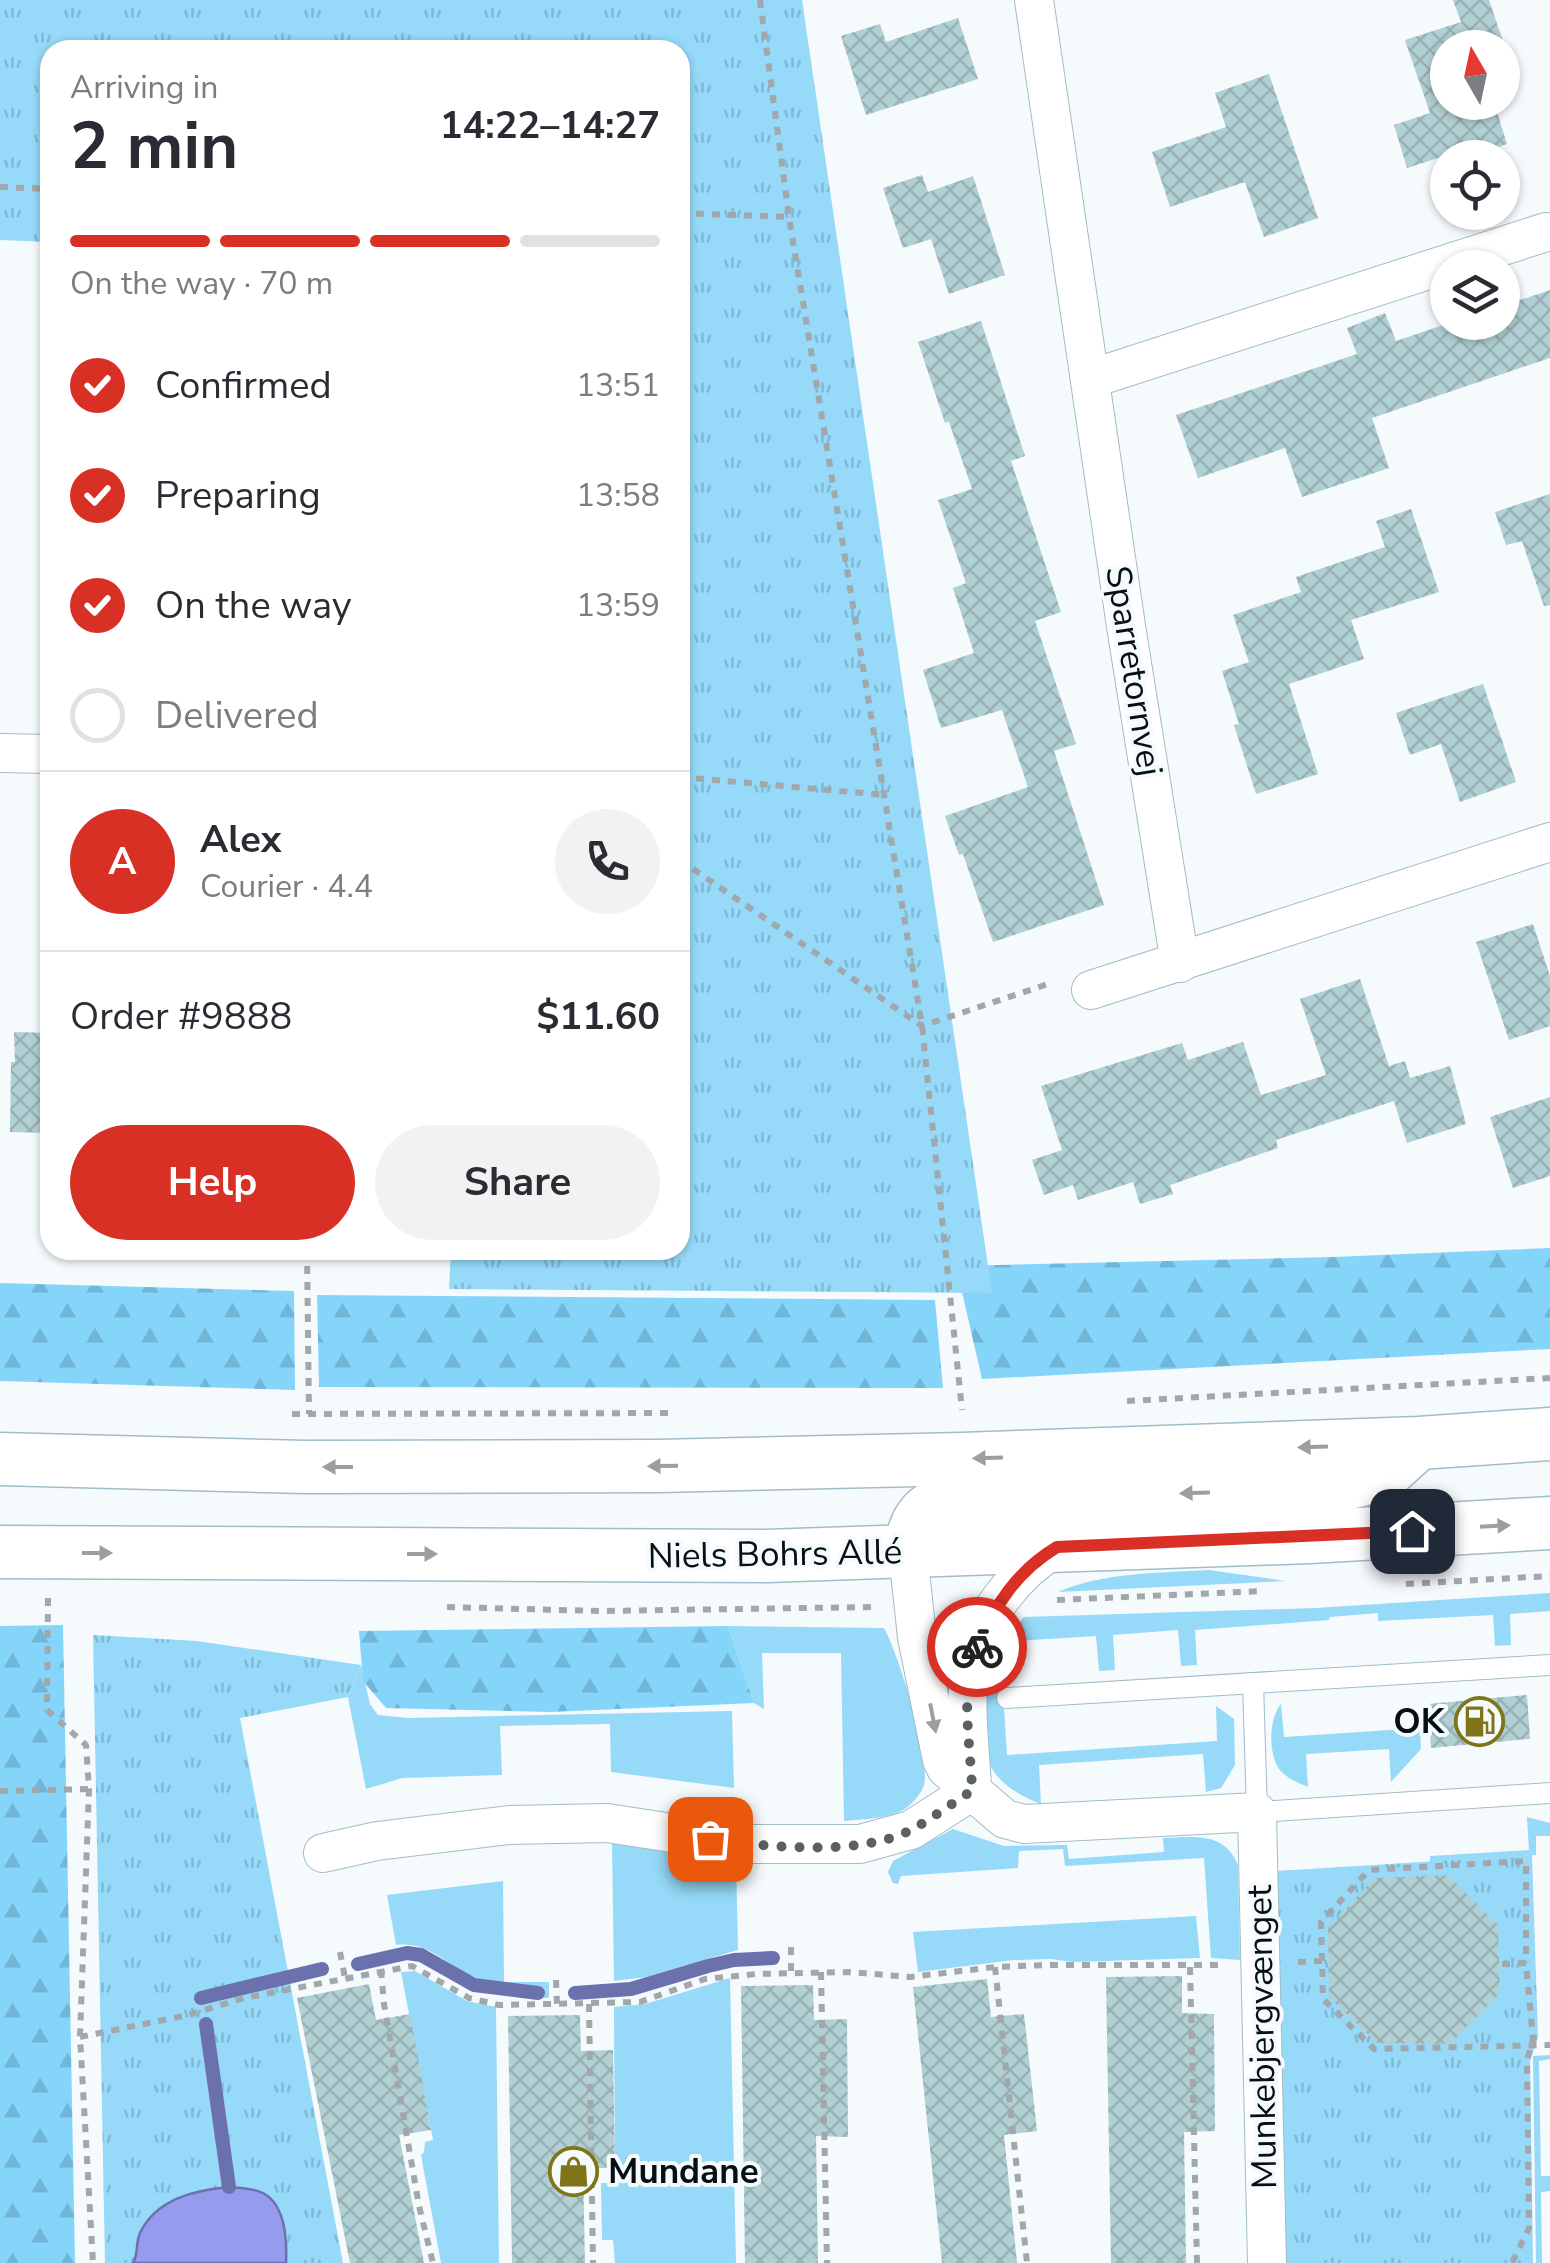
<!DOCTYPE html>
<meta charset="utf-8">
<style>
:root{--surface:#fff;--page:#f2f2f3;--text:#2b2b33;--muted:#7c7c81;--line:#e1e1e2;--accent:#d93025}
body{margin:0;font-family:"Nunito Sans",sans-serif;background:var(--page);color:var(--text);height:100vh;display:flex;flex-direction:column;font-size:38px;white-space:nowrap}
*{box-sizing:border-box;margin:0}
p{font-size:32px;color:var(--muted)}
.icon{flex:none;width:55px;height:55px;fill:none;stroke:currentColor;stroke-width:2;stroke-linecap:round;stroke-linejoin:round}
.map{position:relative;flex:1;overflow:hidden}
.side{position:absolute;left:40px;top:40px;width:650px;height:1220px;display:flex;flex-direction:column;background:var(--surface);border-radius:30px;box-shadow:0 2px 8px #0004}
.side>*{flex:none}
.needle{width:65px;rotate:351deg}
.tools{position:absolute;left:1430px;top:30px;display:grid;gap:20px}
.tools a{display:grid;place-items:center;width:90px;height:90px;border-radius:50%;background:var(--surface);box-shadow:0 2px 8px #0004;font-size:50px}
.pin{position:absolute;display:grid;place-items:center;width:85px;height:85px;color:#fff;margin:-42px;border-radius:20px;box-shadow:0 5px 15px #0006}
.courier{position:absolute;display:grid;place-items:center;width:100px;height:100px;margin:-50px;border:8px solid #d93025;border-radius:50%;background:#fff;color:#222;box-shadow:0 2px 12px #0007}
.head em{font-style:normal;font-weight:700}
.head div{display:flex;flex-direction:column-reverse}
.head{display:flex;align-items:center;justify-content:space-between;height:170px;padding:0 30px}
h1{font-size:65px;font-weight:700;line-height:75px}
.bar{display:grid;grid-template-columns:repeat(4,1fr);gap:15px 10px;align-content:center;height:120px;padding:0 30px}
.bar i{height:12px;border-radius:8px;background:var(--line)}
.bar .active{background:var(--accent)}
.bar p{grid-column:span 4}
.line{display:flex;align-items:center;gap:25px;padding:0 30px;border-top:2px solid var(--line)}
.line div{flex:1}
.round{display:grid;place-items:center;flex:none;width:105px;height:105px;border-radius:52px;background:var(--page)}
ol{padding:0 30px;list-style:none}
li{display:flex;align-items:center;gap:30px;height:110px}
li p{margin-inline-start:auto}
li .icon{padding:10px;border-radius:50%;background:var(--accent);color:#fff;stroke-width:4}
li:last-child{color:var(--muted)}
li i{width:55px;height:55px;border:5px solid var(--line);border-radius:50%}
.cta{display:flex;gap:20px;margin-top:auto;padding:20px 30px}
.cta a{flex:1;height:115px;border-radius:60px;background:var(--accent);color:#fff;font-size:40px;font-weight:700;line-height:115px;text-align:center}
.cta a+a{background:var(--page);color:var(--text)}
.map>svg:first-child{display:block}
.grass{fill:#96d9f9}
.forest{fill:url(#forest-firs)}
.park{fill:url(#park-tufts)}
.water{fill:#969bed;stroke:#6b71ac;stroke-width:2.5}
.lines{fill:none;stroke-linecap:round;stroke-linejoin:round}
.stream{stroke:#6b71ac;stroke-width:14}
.building{fill:url(#building-cross-hatch)}
.lane-casing{stroke:#a2bcc8;stroke-width:22}
.street-casing{stroke:#a2bcc8;stroke-width:40}
.secondary-casing{stroke:#a2bcc8;stroke-width:55}
.path{stroke:#a1a7aa;stroke-width:6;stroke-dasharray:8 8;stroke-linecap:butt}
.lane{stroke:#fff;stroke-width:20}
.street{stroke:#fff;stroke-width:38}
.secondary{stroke:#fff;stroke-width:52}
.oneway{fill:#9b9fa1}
.done{stroke:#5a6165;stroke-width:10;stroke-dasharray:0 18}
.route{stroke:#d93025;stroke-width:12}
.labels{text-anchor:middle;dominant-baseline:central;stroke-width:8;stroke-linejoin:round;paint-order:stroke}
.street-label{font-size:35px;fill:#060f13;stroke:#f5fafc}
.poi-label{font-size:35px;font-weight:bold;fill:#060f13;stroke:#f5fafc;text-anchor:end}
</style>
<div class="map">
<svg width="1550" height="2263" viewBox="0 0 1550 2263">
<defs>
<pattern id="forest-firs" width="22" height="20" patternUnits="userSpaceOnUse" patternTransform="scale(2.5)"><rect width="22" height="20" fill="#85d5fb"/><path d="M5 1l3.5 6h-7zM16 11l3.5 6h-7z" fill="#71b6d6"/></pattern>
<pattern id="park-tufts" width="24" height="20" patternUnits="userSpaceOnUse" patternTransform="scale(2.5)"><rect width="24" height="20" fill="#96d9f9"/><path d="M3 7l-1-3M5 7V3M7 7l1-3M15 17l-1-3M17 17v-4M19 17l1-3" fill="none" stroke="#80b9d5"/></pattern>
<pattern id="building-cross-hatch" width="8" height="8" patternUnits="userSpaceOnUse" patternTransform="scale(2.5)"><rect width="8" height="8" fill="#b1d0d3"/><path d="M0 0l8 8M0 8l8-8" fill="none" stroke="#97b1b4"/></pattern>
</defs>
<rect width="100%" height="100%" fill="#f5fafc"/>
<!-- grass -->
<g class="grass">
<path d="M 1209,1570 L 1286,1581 L 1058,1592 C 1104,1572 1159,1573 1209,1570 Z"/>
<path d="M 1550,1593 L 1550,1611 L 1510,1614 L 1511,1645 L 1495,1646 L 1493,1615 L 1378,1621 L 1378,1613 L 1330,1617 L 1329,1620 L 1195,1630 L 1197,1665 L 1181,1666 L 1178,1630 L 1113,1635 L 1115,1670 L 1099,1671 L 1096,1636 L 1014,1641 L 1016,1673 L 1002,1675 L 1007,1755 L 1217,1741 L 1216,1706 L 1234,1719 L 1235,1765 L 1221,1788 L 1206,1792 L 1203,1754 L 1039,1765 L 1041,1804 C 1020,1796 996,1783 988,1760 C 986,1753 987,1743 987,1736 C 984,1699 982,1663 1003,1630 L 1014,1628 L 1024,1617 L 1316,1608 Z"/>
<path d="M 728,1626 L 884,1628 C 898,1653 931,1758 924,1785 C 922,1793 912,1804 905,1809 C 889,1819 863,1819 844,1821 L 841,1653 L 762,1653 L 764,1709 L 754,1703 Z"/>
<path d="M 361,1665 L 370,1704 L 378,1715 L 408,1718 L 732,1711 L 734,1788 L 611,1772 L 610,1724 L 500,1726 L 502,1775 L 402,1778 L 366,1789 L 348,1697 Z"/>
<path d="M 1281,1704 L 1284,1737 L 1420,1728 L 1421,1749 L 1391,1782 L 1389,1749 L 1306,1754 L 1308,1787 C 1298,1783 1286,1778 1279,1769 C 1268,1752 1269,1718 1281,1704 Z"/>
<path d="M 1527,1817 L 1550,1823 L 1550,1836 L 1536,1836 L 1536,1855 L 1430,1862 L 1430,1856 L 1529,1850 Z"/>
<path d="M 953,1829 L 1004,1846 L 1067,1845 L 1069,1859 L 1164,1852 L 1163,1838 C 1194,1837 1224,1831 1238,1865 L 1240,1960 L 1211,1958 L 1204,1858 L 1065,1866 L 1063,1849 L 1019,1851 L 1018,1868 L 901,1876 L 898,1884 L 893,1883 L 888,1872 L 893,1861 Z"/>
<path d="M 612,1842 L 736,1861 L 738,1950 L 646,1977 L 614,1981 Z"/>
<path d="M 503,1881 L 504,1982 L 549,1982 L 549,1998 L 541,1998 L 541,1986 C 519,1986 497,1987 477,1978 C 447,1967 431,1941 396,1945 L 387,1895 Z"/>
<path d="M 1196,1916 L 1200,1958 L 1073,1962 L 1051,1959 L 1014,1960 L 918,1972 L 913,1932 Z"/>
<path d="M 415,1971 L 467,2001 L 496,2007 L 499,2263 L 441,2263 L 421,2155 L 424,2152 L 425,2142 L 433,2140 L 401,1972 Z"/>
<path d="M 730,1978 L 736,2263 L 615,2263 L 613,2240 L 602,2240 L 601,2183 L 615,2183 L 614,2007 L 645,2004 Z"/>
<path d="M 1550,2055 L 1550,2059 L 1539,2061 L 1541,2176 L 1550,2176 L 1550,2191 L 1541,2192 L 1542,2263 L 1536,2263 L 1533,2056 Z"/>
</g>
<!-- forest -->
<g class="forest">
<path d="M 1550,1248 L 1550,1349 L 982,1379 L 956,1266 L 1333,1257 Z"/>
<path d="M 0,1283 L 294,1291 L 295,1390 L 0,1381 Z"/>
<path d="M 317,1295 L 935,1300 L 943,1388 L 319,1387 Z"/>
<path d="M 63,1625 L 75,2263 L 0,2263 L 0,1626 Z"/>
<path d="M 728,1626 L 754,1703 L 550,1712 L 386,1708 L 363,1681 L 359,1631 Z"/>
</g>
<!-- park -->
<g class="park">
<path d="M 0,0 L 802,0 L 992,1293 L 449,1289 L 451,1250 L 680,1250 L 680,50 L 50,50 L 50,242 L 0,240 Z"/>
<path d="M 93,1635 L 197,1641 L 361,1665 L 348,1697 L 240,1718 L 343,2263 L 105,2263 Z"/>
<path d="M 1532,1855 L 1538,2037 L 1530,2061 L 1533,2263 L 1284,2263 L 1277,1871 Z"/>
</g>
<!-- water -->
<path class="water" d="M 229,2187 C 240,2188 253,2188 263,2193 C 286,2205 287,2241 286,2263 L 133,2263 C 139,2253 135,2244 140,2233 C 156,2199 195,2190 229,2187 Z"/>
<g class="lines">
<!-- stream -->
<g class="stream">
<path d="M 358,1964 L 407,1953 L 421,1955 L 474,1985 L 538,1993"/>
<path d="M 575,1993 L 631,1989 L 708,1966 L 734,1960 L 773,1958"/>
<path d="M 201,1998 L 322,1969"/>
<path d="M 206,2024 L 229,2187"/>
</g>
</g>
<!-- building -->
<g class="building">
<path d="M 1453,0 L 1489,0 L 1505,47 L 1448,48 L 1448,102 L 1494,102 L 1507,144 L 1468,158 L 1448,158 L 1447,165 L 1444,156 L 1407,168 L 1394,125 L 1430,113 L 1405,40 L 1461,22 Z"/>
<path d="M 958,18 L 978,79 L 866,115 L 841,36 L 880,24 L 886,42 Z"/>
<path d="M 1269,74 L 1318,218 L 1264,237 L 1245,182 L 1170,207 L 1152,152 L 1226,127 L 1215,93 Z"/>
<path d="M 922,175 L 928,192 L 973,176 L 1005,275 L 949,294 L 931,239 L 903,248 L 883,188 Z"/>
<path d="M 1550,290 L 1550,358 L 1372,418 L 1389,468 L 1302,497 L 1285,448 L 1198,478 L 1176,415 L 1357,354 L 1347,328 L 1385,313 L 1396,341 L 1452,322 L 1502,322 L 1502,306 Z"/>
<path d="M 981,321 L 1025,456 L 1011,461 L 1061,612 L 1035,621 L 1076,744 L 1054,751 L 1104,905 L 993,942 L 963,854 L 959,855 L 945,816 L 1028,787 L 1002,710 L 941,728 L 923,670 L 974,653 L 953,588 L 966,583 L 938,500 L 972,489 L 949,422 L 945,423 L 918,342 Z"/>
<path d="M 1550,494 L 1550,605 L 1544,606 L 1522,541 L 1506,545 L 1495,512 Z"/>
<path d="M 1411,509 L 1439,592 L 1351,620 L 1364,659 L 1289,684 L 1318,774 L 1256,794 L 1234,725 L 1239,724 L 1222,671 L 1249,662 L 1233,615 L 1301,592 L 1296,577 L 1385,547 L 1376,521 Z"/>
<path d="M 1483,684 L 1516,782 L 1460,802 L 1441,744 L 1410,755 L 1396,713 Z"/>
<path d="M 1533,924 L 1550,976 L 1550,1026 L 1509,1040 L 1476,942 Z"/>
<path d="M 1360,979 L 1389,1066 L 1405,1061 L 1410,1078 L 1450,1066 L 1466,1124 L 1407,1143 L 1394,1101 L 1276,1140 L 1278,1148 L 1170,1185 L 1173,1194 L 1140,1204 L 1133,1182 L 1078,1200 L 1073,1185 L 1044,1195 L 1032,1160 L 1062,1150 L 1041,1086 L 1182,1043 L 1188,1060 L 1243,1042 L 1261,1095 L 1326,1075 L 1300,999 Z"/>
<path d="M 14,1032 L 50,1033 L 50,1133 L 10,1132 L 11,1062 L 15,1062 Z"/>
<path d="M 1550,1097 L 1550,1176 L 1513,1188 L 1490,1117 Z"/>
<path d="M 1527,1695 L 1530,1739 L 1431,1748 L 1428,1704 Z"/>
<path d="M 1448,1875 L 1498,1925 L 1500,1993 L 1450,2044 L 1377,2043 L 1329,1997 L 1328,1928 L 1374,1878 Z"/>
<path d="M 1182,1976 L 1182,2013 L 1214,2014 L 1215,2131 L 1184,2132 L 1186,2263 L 1111,2263 L 1106,1977 Z"/>
<path d="M 987,1979 L 991,2017 L 1024,2014 L 1037,2131 L 1004,2135 L 1017,2263 L 942,2263 L 913,1987 Z"/>
<path d="M 369,1984 L 376,2020 L 410,2014 L 431,2130 L 399,2135 L 424,2263 L 350,2263 L 297,1998 Z"/>
<path d="M 813,1985 L 814,2020 L 847,2019 L 848,2137 L 816,2136 L 818,2263 L 745,2263 L 741,1986 Z"/>
<path d="M 580,2015 L 581,2051 L 613,2050 L 615,2168 L 583,2168 L 585,2263 L 512,2263 L 508,2016 Z"/>
</g>
<g class="lines">
<defs>
<g id="lane">
<path d="M 1253,1683 L 1257,1812 L 1550,1793"/>
<path d="M 1007,1698 L 1550,1665"/>
</g>
<g id="street">
<path d="M 1034,0 L 1126,626 L 1180,963"/>
<path d="M 1090,379 L 1546,232"/>
<path d="M 0,753 L 50,754"/>
<path d="M 1091,990 L 1550,842"/>
<path d="M 908,1553 L 917,1637 L 942,1760 L 946,1768 L 972,1791"/>
<path d="M 972,1791 C 971,1749 963,1706 971,1665 C 979,1617 1017,1571 1057,1547"/>
<path d="M 323,1853 L 377,1841 L 509,1825 L 607,1823 L 744,1844 L 860,1844 L 911,1830 L 972,1791 L 1005,1819 L 1024,1824 L 1257,1812 L 1267,2263"/>
</g>
<g id="secondary">
<path d="M 0,1459 L 306,1467 L 658,1466 L 962,1459 L 1419,1443 L 1550,1434"/>
<path d="M 0,1552 L 767,1556 L 1309,1537 L 1550,1523"/>
<path d="M 908,1553 C 914,1530 918,1511 942,1503 L 1333,1487 L 1384,1474 L 1414,1447"/>
</g>
</defs>
<!-- lane casing -->
<use href="#lane" class="lane-casing"/>
<!-- street casing -->
<use href="#street" class="street-casing"/>
<!-- secondary casing -->
<use href="#secondary" class="secondary-casing"/>
<!-- path -->
<g class="path">
<path d="M 760,0 L 789,217 L 922,1026 L 962,1410"/>
<path d="M 0,187 L 50,189"/>
<path d="M 680,213 L 789,217"/>
<path d="M 680,777 L 886,795"/>
<path d="M 680,860 L 922,1026 L 1051,983"/>
<path d="M 307,1250 L 309,1414"/>
<path d="M 1127,1401 L 1550,1378"/>
<path d="M 292,1414 L 670,1413"/>
<path d="M 1406,1584 L 1550,1576"/>
<path d="M 48,1598 L 47,1710 L 86,1745 L 89,1789 L 80,2037 L 93,2263"/>
<path d="M 1057,1600 L 1264,1591"/>
<path d="M 447,1607 L 600,1611 L 874,1607"/>
<path d="M 0,1791 L 89,1789"/>
<path d="M 791,1947 L 791,1972"/>
<path d="M 340,1952 L 345,1978"/>
<path d="M 1322,1961 L 1321,1922 L 1369,1870 L 1526,1861 L 1526,1963"/>
<path d="M 1298,1962 L 1322,1961 L 1323,1999 L 1374,2049 L 1550,2045"/>
<path d="M 1502,1964 L 1526,1963 L 1533,2039 L 1527,2060 L 1529,2228 L 1512,2263"/>
<path d="M 995,1967 L 1027,2263"/>
<path d="M 1190,1967 L 1197,2263"/>
<path d="M 381,1970 L 384,2004 L 419,2206 L 433,2263"/>
<path d="M 821,1972 L 827,2263"/>
<path d="M 556,1980 L 557,2004"/>
<path d="M 589,2004 L 593,2263"/>
<path d="M 80,2037 L 188,2015 L 244,1998 L 412,1966 L 469,1998 L 499,2005 L 640,2002 L 705,1979 L 756,1974 L 849,1972 L 910,1977 L 995,1967 L 1046,1965 L 1221,1965"/>
</g>
<!-- lane -->
<use href="#lane" class="lane"/>
<!-- street -->
<use href="#street" class="street"/>
<!-- secondary -->
<use href="#secondary" class="secondary"/>
</g>
<!-- one-way arrows -->
<defs><path id="oneway-solid" d="M-6-.8H1V-3.2L6.5 0L1 3.2V.8H-6Z" transform="scale(2.5)"/></defs>
<g class="oneway">
<use href="#oneway-solid" transform="translate(1313 1447) rotate(178)"/>
<use href="#oneway-solid" transform="translate(988 1458) rotate(178)"/>
<use href="#oneway-solid" transform="translate(663 1466) rotate(179)"/>
<use href="#oneway-solid" transform="translate(338 1467) rotate(180)"/>
<use href="#oneway-solid" transform="translate(1195 1493) rotate(178)"/>
<use href="#oneway-solid" transform="translate(1495 1526) rotate(-3)"/>
<use href="#oneway-solid" transform="translate(97 1553)"/>
<use href="#oneway-solid" transform="translate(422 1554)"/>
<use href="#oneway-solid" transform="translate(933 1718) rotate(79)"/>
</g>
<g class="lines">
<!-- done -->
<path class="done" d="M 710,1839 C 767,1847 861,1857 913,1829 C 933,1818 952,1803 972,1791 C 971,1745 959,1690 977,1647"/>
<!-- route -->
<path class="route" d="M 977,1647 C 995,1605 1017,1571 1057,1547 L 1412,1531"/>
</g>
<!-- icons -->
<defs>
<symbol id="fuel-ring" viewBox="-11 -11 22 22"><circle r="9.5" fill="#f5fafc" stroke="#7f7518" stroke-width="1.5"/><path d="M-5.5-6h7V0h2V4h1.3V-2.5L3-4.5l.8-.8L6-3V5H2.5V1h-1V6h-7ZM-4.2-4.7v3.2H.2V-4.7Z" fill="#7f7518"/></symbol>
<symbol id="shop-ring" viewBox="-11 -11 22 22"><circle r="9.5" fill="#f5fafc" stroke="#7f7518" stroke-width="1.5"/><path d="M-5-2.5h2.3a2.7 3.5 0 0 1 5.4 0H5L5.5 6h-11ZM-1.5-2.5h3a1.5 2.3 0 0 0-3 0Z" fill="#7f7518"/></symbol>
</defs>
<g fill-rule="evenodd">
<use href="#fuel-ring" x="1452" y="1694" width="55" height="55"/>
<use href="#shop-ring" x="546" y="2144" width="55" height="55"/>
</g>
<g class="labels">
<!-- street labels -->
<g class="street-label">
<text transform="translate(1134 671) rotate(81)">Sparretornvej</text>
<text transform="translate(775 1554) rotate(-1)">Niels Bohrs Allé</text>
<text transform="translate(1262 2037) rotate(-91)">Munkebjergvænget</text>
</g>
<!-- poi labels -->
<g class="poi-label">
<text x="1444" y="1721">OK</text>
<text x="608" y="2171" text-anchor="start">Mundane</text>
</g>
</g>
</svg>
<div class="tools">
<a><svg class="needle" viewBox="-14 -14 28 28"><path d="M0-13l5 13h-10z" fill="#e53935"/><path d="M0 13l5-13h-10z" fill="#7c7c81"/></svg></a>
<a><svg class="icon" aria-label="locate" viewBox="0 0 24 24"><circle cx="12" cy="12" r="6"/><path d="M12 2v4M12 18v4M2 12h4M18 12h4"/></svg></a>
<a><svg class="icon" aria-label="layers" viewBox="0 0 24 24"><path d="M12 4l9 5-9 5-9-5zM3 14l9 5 9-5"/></svg></a>
</div>
<div class="pin" style="left:710px;top:1839px;background:#ea580c"><svg class="icon" aria-label="bag" viewBox="0 0 24 24"><path d="M5 8h14l-1 12H6zM9 8a3 3 0 0 1 6 0"/></svg></div>
<div class="pin" style="left:1412px;top:1531px;background:#1f2937"><svg class="icon" aria-label="home" viewBox="0 0 24 24"><path d="M3 11l9-7 9 7M6 9v11h12V9"/></svg></div>
<div class="courier" style="left:977px;top:1647px"><svg class="icon" aria-label="bike" viewBox="0 0 24 24"><circle cx="6" cy="16" r="4"/><circle cx="18" cy="16" r="4"/><path d="M6 16l4-8h5l3 8M10 8l3 8H6M13 5h3"/></svg></div>
<section class="side">
<div class="head"><div><h1>2 min</h1><p>Arriving in</p></div><em>14:22–14:27</em></div>
<div class="bar"><i class="active"></i><i class="active"></i><i class="active"></i><i></i><p>On the way · 70 m</p></div>
<ol>
<li><svg class="icon" aria-label="check" viewBox="0 0 24 24"><path d="M5 12l5 5 9-10"/></svg>Confirmed<p>13:51</p></li>
<li><svg class="icon" aria-label="check" viewBox="0 0 24 24"><path d="M5 12l5 5 9-10"/></svg>Preparing<p>13:58</p></li>
<li><svg class="icon" aria-label="check" viewBox="0 0 24 24"><path d="M5 12l5 5 9-10"/></svg>On the way<p>13:59</p></li>
<li><i></i>Delivered</li>
</ol>
<div class="line" style="height:180px"><b class="round" style="background:var(--accent);color:#fff">A</b><div><b>Alex</b><p>Courier · 4.4</p></div><a class="round"><svg class="icon" aria-label="phone" viewBox="0 0 24 24"><path d="M5 4h4l2 5-3 2q2 4 5 5l2-3 5 2v4C11 20 4 13 5 4z"/></svg></a></div>
<div class="line" style="height:130px"><div>Order #9888</div><b>$11.60</b></div>
<div class="cta"><a>Help</a><a>Share</a></div>
</section>
</div>
